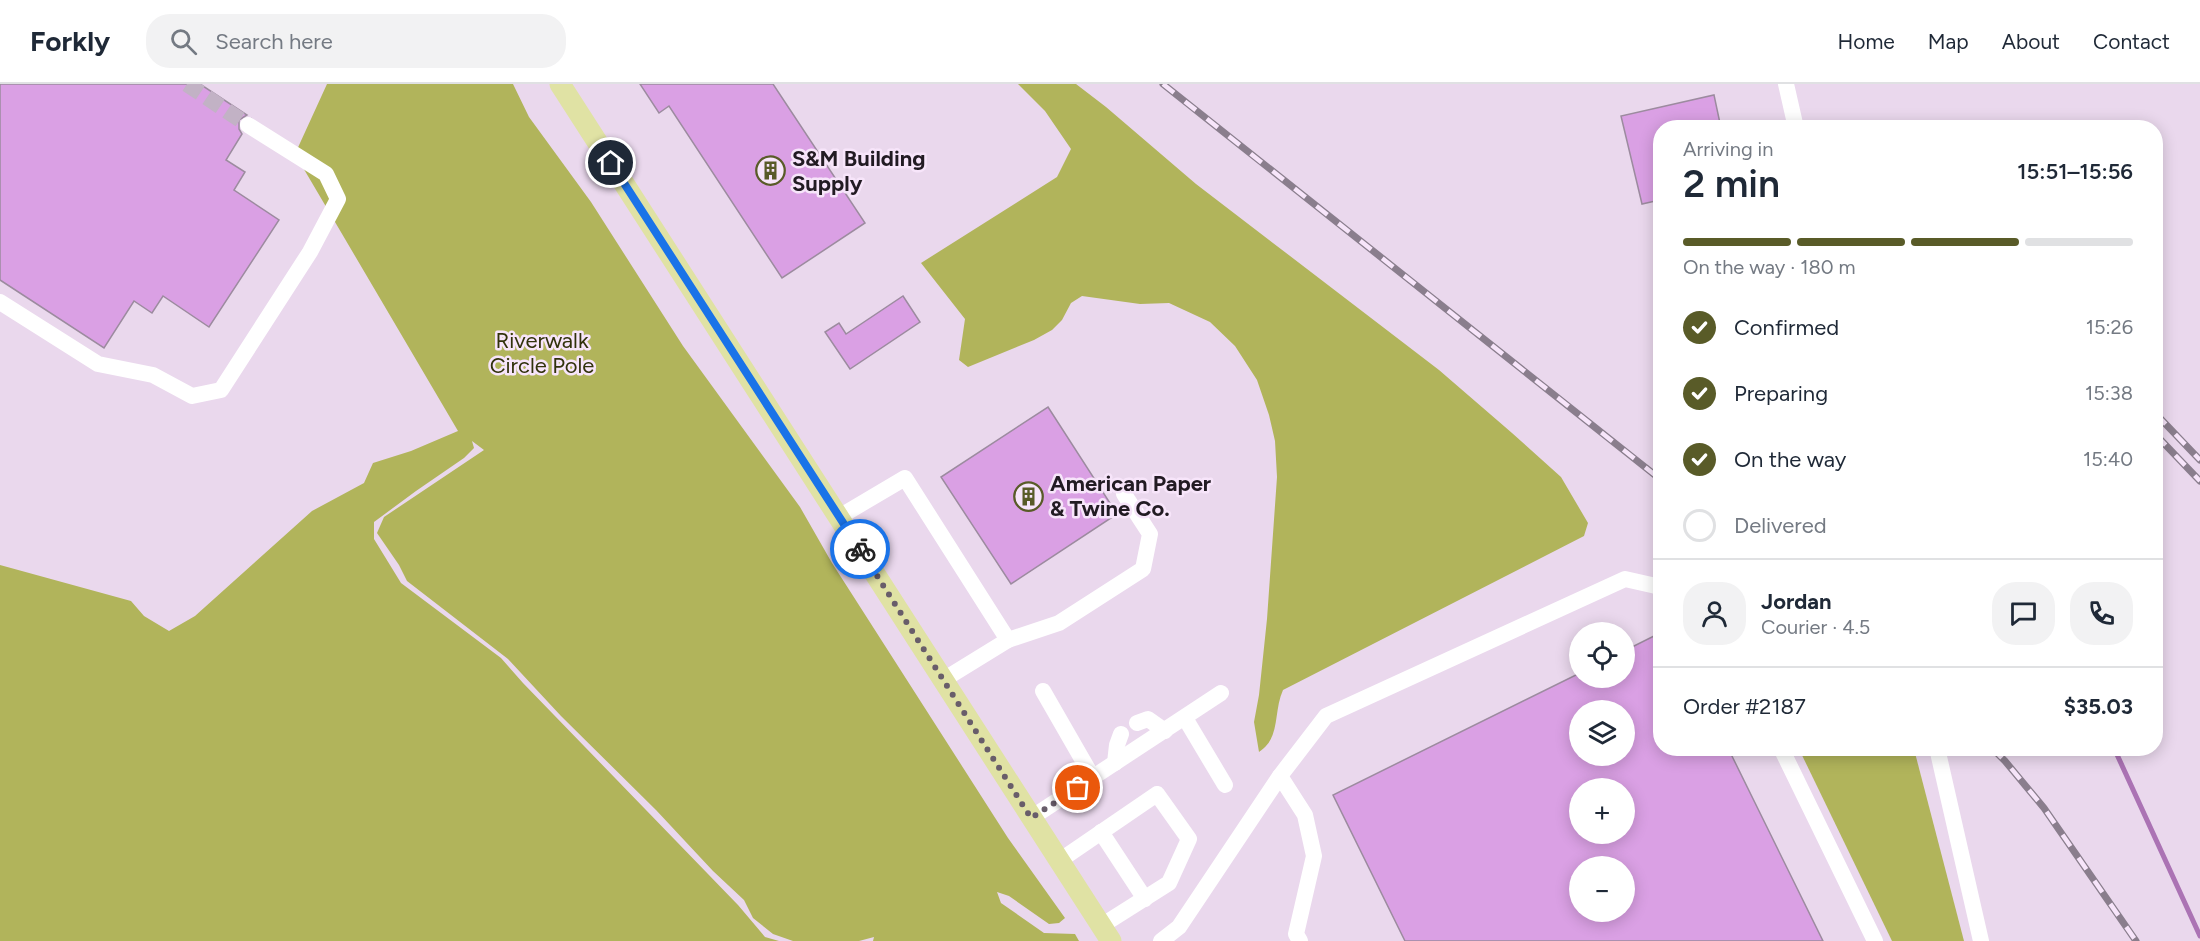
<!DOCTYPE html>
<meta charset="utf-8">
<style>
:root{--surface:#fff;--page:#f2f2f3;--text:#1f2937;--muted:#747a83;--line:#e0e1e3;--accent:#595b28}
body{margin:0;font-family:Figtree,sans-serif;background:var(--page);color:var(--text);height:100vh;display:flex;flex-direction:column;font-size:22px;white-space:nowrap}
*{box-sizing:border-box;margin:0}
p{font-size:20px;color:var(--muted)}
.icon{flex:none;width:33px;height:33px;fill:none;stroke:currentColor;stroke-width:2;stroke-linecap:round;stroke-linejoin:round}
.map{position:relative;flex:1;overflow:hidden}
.details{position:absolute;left:1653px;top:36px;width:510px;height:636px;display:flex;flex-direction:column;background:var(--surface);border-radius:24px;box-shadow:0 3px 15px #0003}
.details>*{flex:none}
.fabs{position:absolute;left:1569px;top:538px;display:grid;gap:12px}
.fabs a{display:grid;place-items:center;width:66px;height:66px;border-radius:50%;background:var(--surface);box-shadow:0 3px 15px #0003;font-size:30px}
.pin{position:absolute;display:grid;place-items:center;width:51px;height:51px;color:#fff;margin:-26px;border:3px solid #fff;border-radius:50%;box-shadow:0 2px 6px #0007}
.courier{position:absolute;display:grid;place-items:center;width:60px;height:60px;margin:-30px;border:4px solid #1a73e8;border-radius:50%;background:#fff;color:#222;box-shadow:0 2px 8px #0007}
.overview em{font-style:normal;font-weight:600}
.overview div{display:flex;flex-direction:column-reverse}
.overview{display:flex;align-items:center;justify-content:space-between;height:102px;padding:0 30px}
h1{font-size:39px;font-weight:600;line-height:45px}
.bar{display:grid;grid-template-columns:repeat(4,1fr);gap:9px 6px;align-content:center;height:72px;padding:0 30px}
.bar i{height:8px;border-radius:4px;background:var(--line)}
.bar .on{background:var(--accent)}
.bar p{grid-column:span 4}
.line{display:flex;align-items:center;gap:15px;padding:0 30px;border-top:2px solid var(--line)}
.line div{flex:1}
.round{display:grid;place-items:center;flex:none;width:63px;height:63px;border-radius:24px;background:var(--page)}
ol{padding:0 30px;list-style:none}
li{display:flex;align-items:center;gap:18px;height:66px}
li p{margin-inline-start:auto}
li .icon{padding:6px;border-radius:50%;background:var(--accent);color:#fff;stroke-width:4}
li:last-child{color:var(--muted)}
li i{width:33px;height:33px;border:3px solid var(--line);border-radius:50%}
header{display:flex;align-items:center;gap:36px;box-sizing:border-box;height:84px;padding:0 30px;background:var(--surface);border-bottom:2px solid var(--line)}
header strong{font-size:28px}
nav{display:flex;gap:33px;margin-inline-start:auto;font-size:21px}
.search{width:420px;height:54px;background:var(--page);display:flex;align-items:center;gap:15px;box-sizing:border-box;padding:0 21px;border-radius:24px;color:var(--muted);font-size:22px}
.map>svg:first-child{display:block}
.green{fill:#b1b45b}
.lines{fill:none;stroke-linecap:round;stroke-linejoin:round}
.stream{stroke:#ab73b4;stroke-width:5}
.building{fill:#daa0e4;stroke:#9c8b9f;stroke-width:1.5;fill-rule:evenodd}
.minor-tunnel{stroke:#c2b2c5;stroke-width:16;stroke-dasharray:16 8;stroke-linecap:butt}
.minor{stroke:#fff;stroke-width:16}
.major{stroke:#e0e2a4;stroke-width:21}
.rail-casing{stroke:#8a7e8d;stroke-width:7}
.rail{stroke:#f7e5fa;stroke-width:4.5;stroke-dasharray:14;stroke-linecap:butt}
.done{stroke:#685d6a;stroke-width:6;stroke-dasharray:0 10.8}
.route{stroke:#1a73e8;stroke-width:8}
.labels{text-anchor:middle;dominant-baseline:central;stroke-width:5;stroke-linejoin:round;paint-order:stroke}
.poi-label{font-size:22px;font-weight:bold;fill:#221b23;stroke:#f7e5fa;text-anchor:start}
.park-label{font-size:22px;fill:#31320b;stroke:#f7e5fa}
</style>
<header>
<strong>Forkly</strong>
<div class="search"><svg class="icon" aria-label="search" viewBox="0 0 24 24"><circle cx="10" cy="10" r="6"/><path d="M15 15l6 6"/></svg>Search here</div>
<nav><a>Home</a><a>Map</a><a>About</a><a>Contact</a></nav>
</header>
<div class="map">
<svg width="2200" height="857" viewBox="0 0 2200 857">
<rect width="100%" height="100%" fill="#ead8ed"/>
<!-- green -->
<g class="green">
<path d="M 327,0 L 513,0 L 529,33 L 591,118 L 683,262 L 800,423 L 832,479 L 953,668 L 1008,754 L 1065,834 L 1059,839 L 1049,840 L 1009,812 L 997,808 L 1001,819 L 1044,849 L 1075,850 L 1079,857 L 873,857 L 874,853 L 859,857 L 793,857 L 773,850 L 753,834 L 744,816 L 713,787 L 656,726 L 561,632 L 508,575 L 407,497 L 399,481 L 377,449 L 384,433 L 484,366 L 472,357 L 474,364 L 464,374 L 416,407 L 374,438 L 374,455 L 401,499 L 501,574 L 523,599 L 738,821 L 765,853 L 779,857 L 0,857 L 0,481 L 131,517 L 144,532 L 169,547 L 195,532 L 312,427 L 364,399 L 373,379 L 411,367 L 458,347 L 295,70 Z"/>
<path d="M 1018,0 L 1076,0 L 1106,23 L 1196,100 L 1439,286 L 1512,349 L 1561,393 L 1588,439 L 1584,452 L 1283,606 C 1273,628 1281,654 1259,668 L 1254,638 L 1259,611 L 1267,535 L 1277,393 L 1275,357 L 1269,331 L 1257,296 L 1235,262 L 1210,238 L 1169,219 L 1140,220 L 1082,212 L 1071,219 L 1062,236 L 1052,246 L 1034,256 L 968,283 L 959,276 L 965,235 L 921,179 L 1057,93 L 1071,65 L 1045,27 Z"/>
<path d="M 1799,665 L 1914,665 L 1964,857 L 1892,857 Z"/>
</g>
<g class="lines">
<!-- stream -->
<path class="stream" d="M 2114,664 L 2200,852"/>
</g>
<!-- building -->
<g class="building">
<path d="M 0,0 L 200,0 L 247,31 L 239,36 L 239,45 L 242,50 L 226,76 L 245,88 L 234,106 L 279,136 L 209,243 L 163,212 L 152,229 L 134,217 L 104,264 L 0,196 Z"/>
<path d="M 640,0 L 773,0 L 865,139 L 782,194 L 669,22 L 659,29 Z"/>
<path d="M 1714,11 L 1721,44 L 1660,44 L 1660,116 L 1642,120 L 1621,32 Z"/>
<path d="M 903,212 L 920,238 L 850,285 L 825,248 L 839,239 L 846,250 Z"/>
<path d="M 1048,323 L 1117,430 L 1011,500 L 941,393 Z"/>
<path d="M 1660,549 L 1660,664 L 1728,664 L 1823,857 L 1405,857 L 1333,711 L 1580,589 L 1580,594 L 1624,594 L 1624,567 ZM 1580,627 L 1624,627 L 1624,672 L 1580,672 ZM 1580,705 L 1624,705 L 1624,750 L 1580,750 ZM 1580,783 L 1624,783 L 1624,828 L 1580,828 Z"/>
</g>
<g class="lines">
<!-- minor-tunnel -->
<path class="minor-tunnel" d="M 187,0 L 248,41"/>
<!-- minor -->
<g class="minor">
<path d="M 1786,0 L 1796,44"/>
<path d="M 0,218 L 98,280 L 153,291 L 192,312 L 221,306 L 310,168 L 338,115 L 326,90 L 248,41"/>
<path d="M 839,433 L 905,394 L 1008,556"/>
<path d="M 943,596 L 1008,556 L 1059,539 L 1143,485 L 1150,450 L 1124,410"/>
<path d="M 1043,607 L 1093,694"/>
<path d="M 1185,634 L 1225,701"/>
<path d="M 1137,639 L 1148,635 L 1165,647"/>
<path d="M 1781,664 L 1875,857"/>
<path d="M 1937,664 L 1981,857"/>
<path d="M 1115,679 L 1117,661 L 1121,650"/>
<path d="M 1280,692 L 1326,632 L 1625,495 L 1656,502 L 1660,505"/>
<path d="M 1031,734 L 1221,609"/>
<path d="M 1101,748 L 1145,815"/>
<path d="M 1059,777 L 1157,710 L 1189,755 L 1169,799 L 1101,842"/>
<path d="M 1161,857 L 1179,843 L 1280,692 L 1305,731 L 1314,772 L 1296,850 L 1300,857"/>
</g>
<!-- major -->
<path class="major" d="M 560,0 L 1111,857"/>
<defs>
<g id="rail">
<path d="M 1163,0 L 1660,395"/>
<path d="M 2156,330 L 2200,376"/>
<path d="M 2156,351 L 2200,397"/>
<path d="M 1992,664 L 2005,677 L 2044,724 L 2136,857"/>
</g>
</defs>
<!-- rail casing -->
<use href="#rail" class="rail-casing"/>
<!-- rail -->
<use href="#rail" class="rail"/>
</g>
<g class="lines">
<!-- done -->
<path class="done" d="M 860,465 L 1031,734 L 1078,704"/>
<!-- route -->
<path class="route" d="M 611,79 L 860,465"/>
</g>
<!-- icons -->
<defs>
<symbol id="building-ring" viewBox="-11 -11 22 22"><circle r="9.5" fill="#f7e5fa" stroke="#595b28" stroke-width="1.5"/><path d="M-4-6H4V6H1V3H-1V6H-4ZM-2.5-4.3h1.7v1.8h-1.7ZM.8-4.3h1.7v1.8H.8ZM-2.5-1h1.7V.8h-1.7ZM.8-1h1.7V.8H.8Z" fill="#595b28"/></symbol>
</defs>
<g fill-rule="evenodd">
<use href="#building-ring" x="754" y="70" width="33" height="33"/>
<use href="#building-ring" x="1012" y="396" width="33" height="33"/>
</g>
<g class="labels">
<!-- poi labels -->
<g class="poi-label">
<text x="792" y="74">S&amp;M Building<tspan x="792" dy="25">Supply</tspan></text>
<text x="1050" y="399">American Paper<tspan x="1050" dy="25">&amp; Twine Co.</tspan></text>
</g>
<!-- park labels -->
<g class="park-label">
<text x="542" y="256">Riverwalk<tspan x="542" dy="25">Circle Pole</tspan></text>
</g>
</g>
</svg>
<div class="fabs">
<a><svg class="icon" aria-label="locate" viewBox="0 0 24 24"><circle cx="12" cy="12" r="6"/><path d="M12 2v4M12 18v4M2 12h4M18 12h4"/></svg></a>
<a><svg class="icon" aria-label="layers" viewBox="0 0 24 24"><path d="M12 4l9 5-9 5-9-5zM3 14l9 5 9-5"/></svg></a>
<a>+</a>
<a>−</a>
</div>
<div class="pin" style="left:1078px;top:704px;background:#ea580c"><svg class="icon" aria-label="bag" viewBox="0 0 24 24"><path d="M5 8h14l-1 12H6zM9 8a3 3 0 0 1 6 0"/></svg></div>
<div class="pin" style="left:611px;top:79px;background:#1f2937"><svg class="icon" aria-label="home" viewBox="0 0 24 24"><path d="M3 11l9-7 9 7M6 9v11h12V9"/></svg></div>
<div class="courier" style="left:860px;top:465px"><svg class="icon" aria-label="bike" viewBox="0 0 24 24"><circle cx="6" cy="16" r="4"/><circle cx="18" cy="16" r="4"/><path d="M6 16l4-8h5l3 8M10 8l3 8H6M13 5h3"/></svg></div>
<section class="details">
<div class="overview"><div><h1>2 min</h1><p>Arriving in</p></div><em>15:51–15:56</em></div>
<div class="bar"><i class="on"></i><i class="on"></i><i class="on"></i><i></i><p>On the way · 180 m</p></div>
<ol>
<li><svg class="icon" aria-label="check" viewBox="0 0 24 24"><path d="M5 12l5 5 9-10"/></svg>Confirmed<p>15:26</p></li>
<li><svg class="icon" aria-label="check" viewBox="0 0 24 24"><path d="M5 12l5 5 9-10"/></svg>Preparing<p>15:38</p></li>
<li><svg class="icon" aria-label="check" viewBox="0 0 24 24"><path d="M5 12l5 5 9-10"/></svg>On the way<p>15:40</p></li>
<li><i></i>Delivered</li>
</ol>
<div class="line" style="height:108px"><a class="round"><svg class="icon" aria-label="person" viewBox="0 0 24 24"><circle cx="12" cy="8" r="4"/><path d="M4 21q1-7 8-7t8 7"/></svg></a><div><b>Jordan</b><p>Courier · 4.5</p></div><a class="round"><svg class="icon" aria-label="chat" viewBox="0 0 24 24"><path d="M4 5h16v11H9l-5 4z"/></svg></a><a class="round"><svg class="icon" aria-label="phone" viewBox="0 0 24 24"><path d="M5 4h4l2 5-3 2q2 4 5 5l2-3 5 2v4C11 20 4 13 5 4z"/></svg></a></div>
<div class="line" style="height:78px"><div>Order #2187</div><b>$35.03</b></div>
</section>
</div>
